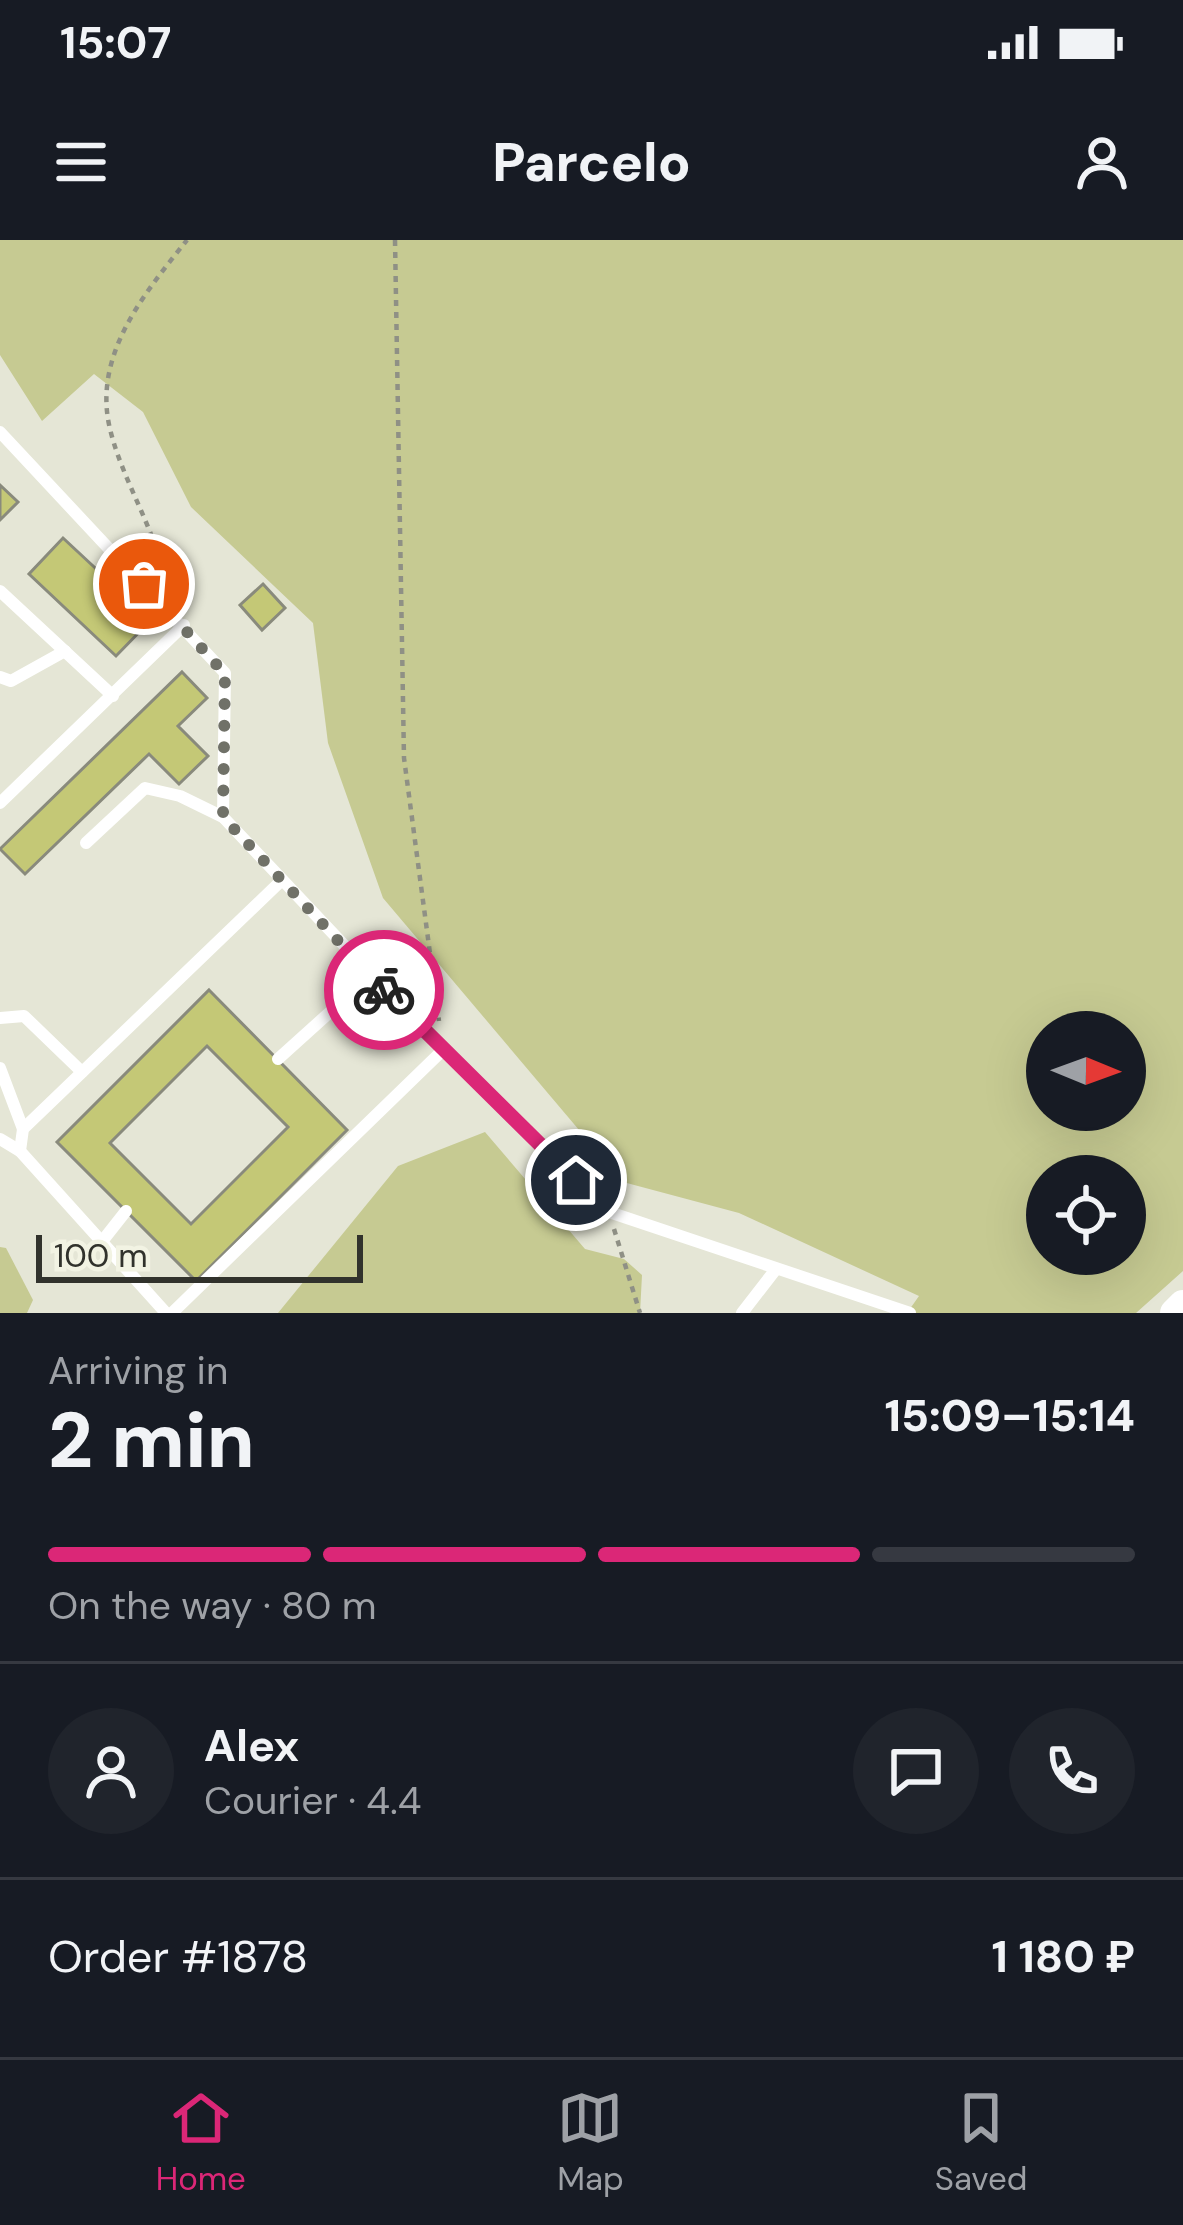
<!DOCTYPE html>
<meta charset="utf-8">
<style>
:root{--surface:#171b24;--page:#20242c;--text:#f1f3f6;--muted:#9ea1a6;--line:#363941;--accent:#db2777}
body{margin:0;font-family:"DM Sans",sans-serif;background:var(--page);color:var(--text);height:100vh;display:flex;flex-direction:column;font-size:45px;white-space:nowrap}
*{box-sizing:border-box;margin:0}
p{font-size:39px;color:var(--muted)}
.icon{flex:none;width:66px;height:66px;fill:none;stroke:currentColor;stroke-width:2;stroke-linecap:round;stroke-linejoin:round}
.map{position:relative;height:1073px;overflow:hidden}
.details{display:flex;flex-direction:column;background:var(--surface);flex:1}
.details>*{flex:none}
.needle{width:78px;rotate:91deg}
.buttons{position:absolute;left:1026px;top:771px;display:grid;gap:24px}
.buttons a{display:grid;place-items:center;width:120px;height:120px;border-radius:50%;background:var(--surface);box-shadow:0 12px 48px #0002;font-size:60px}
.scale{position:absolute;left:36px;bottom:30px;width:327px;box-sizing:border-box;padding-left:12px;border:6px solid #31322c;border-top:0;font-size:33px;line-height:42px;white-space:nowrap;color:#31322c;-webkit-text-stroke:9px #f2f3e3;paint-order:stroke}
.pin{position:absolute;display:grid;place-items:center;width:102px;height:102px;color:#fff;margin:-51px;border:6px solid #fff;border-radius:50%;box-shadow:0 3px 12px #0007}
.courier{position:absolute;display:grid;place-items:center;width:120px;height:120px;margin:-60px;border:9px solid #db2777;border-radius:50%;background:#fff;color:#222;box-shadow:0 3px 15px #0007}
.summary em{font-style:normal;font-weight:800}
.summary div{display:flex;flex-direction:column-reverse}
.summary{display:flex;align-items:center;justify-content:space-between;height:204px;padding:0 48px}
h1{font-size:78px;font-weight:800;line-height:90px}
.bar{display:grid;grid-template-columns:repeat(4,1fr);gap:18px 12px;align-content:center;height:144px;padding:0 48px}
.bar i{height:15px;border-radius:9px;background:var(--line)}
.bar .current{background:var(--accent)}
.bar p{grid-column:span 4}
.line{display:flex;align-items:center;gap:30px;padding:0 48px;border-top:3px solid var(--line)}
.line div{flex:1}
.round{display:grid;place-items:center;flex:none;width:126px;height:126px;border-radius:63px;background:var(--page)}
.status{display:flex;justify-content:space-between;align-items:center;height:84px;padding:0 60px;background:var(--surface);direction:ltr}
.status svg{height:33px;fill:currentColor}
header{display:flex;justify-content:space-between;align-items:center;height:156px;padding:0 48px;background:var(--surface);font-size:54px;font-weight:800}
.tab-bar{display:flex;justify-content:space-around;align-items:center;height:168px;border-top:3px solid var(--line);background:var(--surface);font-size:33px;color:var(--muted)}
.tab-bar a{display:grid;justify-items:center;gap:6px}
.tab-bar .current{color:var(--accent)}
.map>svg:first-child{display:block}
.green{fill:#c6ca92;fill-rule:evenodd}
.building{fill:#c4c876;stroke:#898a7c;stroke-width:3;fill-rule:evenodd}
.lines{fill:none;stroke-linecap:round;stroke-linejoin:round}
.path{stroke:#8f9085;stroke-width:4.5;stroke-dasharray:6 6;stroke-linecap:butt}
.service{stroke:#fff;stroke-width:12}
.tertiary{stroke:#fff;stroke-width:30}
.done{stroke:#707168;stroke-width:12;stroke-dasharray:0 21.6}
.route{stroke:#db2777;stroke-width:15}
</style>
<div class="status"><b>15:07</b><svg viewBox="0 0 49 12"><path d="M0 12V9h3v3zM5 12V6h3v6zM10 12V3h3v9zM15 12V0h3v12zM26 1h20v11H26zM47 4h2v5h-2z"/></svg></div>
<header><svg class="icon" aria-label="menu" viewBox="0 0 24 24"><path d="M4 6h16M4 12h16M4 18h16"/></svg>Parcelo<svg class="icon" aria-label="person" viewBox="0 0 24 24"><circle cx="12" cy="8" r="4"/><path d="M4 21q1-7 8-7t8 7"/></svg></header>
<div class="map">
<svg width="1183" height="1073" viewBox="0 0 1183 1073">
<rect width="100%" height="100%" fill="#e5e6d6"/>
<!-- green -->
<g class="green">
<path d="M 0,0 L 1183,0 L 1183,1031 L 1136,1073 L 907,1073 L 919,1056 L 739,973 L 623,942 L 383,658 L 328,503 L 313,383 L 191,267 L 143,172 L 94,134 L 42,181 L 0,115 ZM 1047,792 L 1125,792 L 1125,870 L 1047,870 ZM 1047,936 L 1125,936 L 1125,1014 L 1047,1014 Z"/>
<path d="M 485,892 L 585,1009 L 624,1019 L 642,1035 L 640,1073 L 278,1073 L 398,926 Z"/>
<path d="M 0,1007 L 6,1008 L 33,1060 L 27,1073 L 0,1073 Z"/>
</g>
<!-- building -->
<g class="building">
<path d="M 0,245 L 18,262 L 0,280 Z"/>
<path d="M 63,298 L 151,380 L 116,416 L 29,334 Z"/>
<path d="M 263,344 L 285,368 L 262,390 L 240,365 Z"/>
<path d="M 182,432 L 207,458 L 178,486 L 208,516 L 179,544 L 149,514 L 25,634 L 0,609 Z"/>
<path d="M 209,750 L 347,890 L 196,1041 L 57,902 ZM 207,806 L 288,887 L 191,984 L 110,903 Z"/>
</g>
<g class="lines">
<!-- path -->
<g class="path">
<path d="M 395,0 L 404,518 L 439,781"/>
<path d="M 165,344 C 156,288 123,243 110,189 C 92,115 145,53 187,0"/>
<path d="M 614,989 L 640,1073"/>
</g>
<!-- service -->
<g class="service">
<path d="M 0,192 L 225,433 L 223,577 L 443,810 L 609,972 L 910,1073"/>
<path d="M 0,351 L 113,456"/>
<path d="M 0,437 L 11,441 L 65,411"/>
<path d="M 0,563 L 184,385"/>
<path d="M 86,603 L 145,548 L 180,556 L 223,577"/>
<path d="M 0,778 L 24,776 L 82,832"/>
<path d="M 278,819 L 370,736"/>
<path d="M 0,828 L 23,889"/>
<path d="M 0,899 L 20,911 L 166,1073"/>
<path d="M 20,911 L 23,889 L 281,641"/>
<path d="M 100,1004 L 126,971"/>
<path d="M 172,1073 L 443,810"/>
<path d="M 742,1073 L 776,1029"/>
</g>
<!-- tertiary -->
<path class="tertiary" d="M 1175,1073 L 1183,1065"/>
</g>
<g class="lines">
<!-- done -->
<path class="done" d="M 144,344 L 225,434 L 223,577 L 384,750"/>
<!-- route -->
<path class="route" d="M 384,750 L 576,940"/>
</g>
</svg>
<div class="buttons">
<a><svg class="needle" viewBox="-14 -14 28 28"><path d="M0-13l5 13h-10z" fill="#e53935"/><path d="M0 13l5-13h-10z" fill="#9ea1a6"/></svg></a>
<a><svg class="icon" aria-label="locate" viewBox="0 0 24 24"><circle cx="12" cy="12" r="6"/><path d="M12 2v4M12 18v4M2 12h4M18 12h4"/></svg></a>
</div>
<div class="scale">100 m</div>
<div class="pin" style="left:144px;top:344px;background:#ea580c"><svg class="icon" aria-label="bag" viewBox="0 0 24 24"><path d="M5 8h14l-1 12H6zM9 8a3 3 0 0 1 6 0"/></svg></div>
<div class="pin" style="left:576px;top:940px;background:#1f2937"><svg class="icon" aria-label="home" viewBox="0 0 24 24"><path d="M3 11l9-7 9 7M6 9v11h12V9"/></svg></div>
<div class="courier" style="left:384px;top:750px"><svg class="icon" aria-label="bike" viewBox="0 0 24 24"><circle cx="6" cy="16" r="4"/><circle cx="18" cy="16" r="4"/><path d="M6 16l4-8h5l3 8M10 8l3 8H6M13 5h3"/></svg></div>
</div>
<section class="details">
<div class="summary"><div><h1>2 min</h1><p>Arriving in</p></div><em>15:09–15:14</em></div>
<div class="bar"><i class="current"></i><i class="current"></i><i class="current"></i><i></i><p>On the way · 80 m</p></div>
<div class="line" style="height:216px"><a class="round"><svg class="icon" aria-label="person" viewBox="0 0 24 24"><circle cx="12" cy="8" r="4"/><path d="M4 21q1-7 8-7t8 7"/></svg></a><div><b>Alex</b><p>Courier · 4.4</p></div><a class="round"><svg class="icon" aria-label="chat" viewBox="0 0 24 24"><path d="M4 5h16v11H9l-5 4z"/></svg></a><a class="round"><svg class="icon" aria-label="phone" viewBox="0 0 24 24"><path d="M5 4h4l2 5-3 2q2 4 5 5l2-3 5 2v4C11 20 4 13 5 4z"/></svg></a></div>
<div class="line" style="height:156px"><div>Order #1878</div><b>1 180 ₽</b></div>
</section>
<nav class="tab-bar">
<a class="current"><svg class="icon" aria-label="home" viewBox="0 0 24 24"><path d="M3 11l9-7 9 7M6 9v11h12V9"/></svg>Home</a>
<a><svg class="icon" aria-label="map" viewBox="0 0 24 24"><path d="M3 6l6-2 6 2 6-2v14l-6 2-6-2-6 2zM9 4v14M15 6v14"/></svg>Map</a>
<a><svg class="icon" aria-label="saved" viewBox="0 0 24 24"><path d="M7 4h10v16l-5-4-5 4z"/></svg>Saved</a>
</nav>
